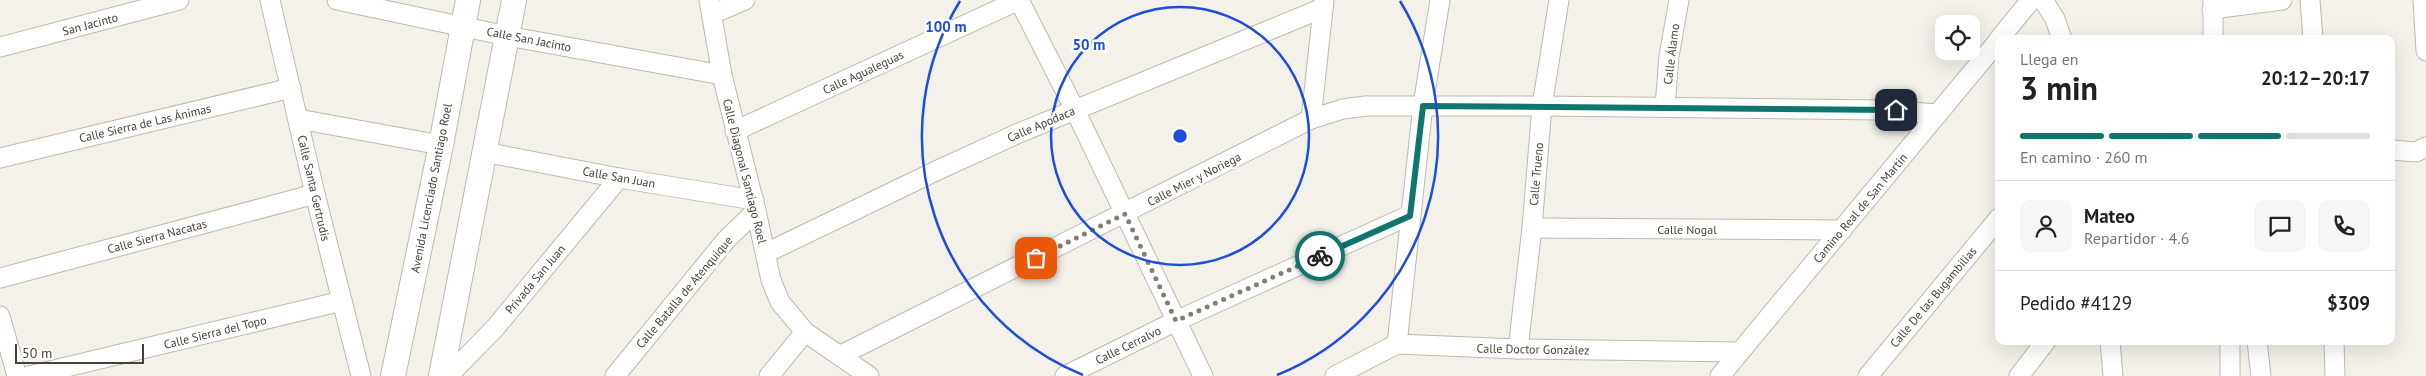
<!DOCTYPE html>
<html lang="es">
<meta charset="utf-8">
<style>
:root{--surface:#fff;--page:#f6f6f6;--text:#202124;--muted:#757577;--line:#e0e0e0;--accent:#0f766e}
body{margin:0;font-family:"PT Sans",sans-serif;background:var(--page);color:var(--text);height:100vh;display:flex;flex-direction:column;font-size:19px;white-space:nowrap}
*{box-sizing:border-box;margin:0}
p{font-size:16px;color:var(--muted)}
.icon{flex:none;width:28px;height:28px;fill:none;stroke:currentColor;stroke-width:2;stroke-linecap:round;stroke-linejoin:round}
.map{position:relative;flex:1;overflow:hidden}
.side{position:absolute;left:1995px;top:35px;width:400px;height:310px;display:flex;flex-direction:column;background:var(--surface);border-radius:10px;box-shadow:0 5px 20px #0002}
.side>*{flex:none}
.buttons{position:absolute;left:1935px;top:15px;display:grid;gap:10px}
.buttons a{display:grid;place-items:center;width:45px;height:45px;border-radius:10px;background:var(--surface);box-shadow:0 5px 20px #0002;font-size:25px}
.scale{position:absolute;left:15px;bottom:12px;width:129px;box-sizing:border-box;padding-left:5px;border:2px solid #464239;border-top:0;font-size:14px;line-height:18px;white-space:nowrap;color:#464239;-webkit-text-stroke:4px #fff;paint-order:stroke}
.pin{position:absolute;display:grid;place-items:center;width:42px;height:42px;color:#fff;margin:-21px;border-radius:10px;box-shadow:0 2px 8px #0006}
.courier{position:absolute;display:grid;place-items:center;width:50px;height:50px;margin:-25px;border:4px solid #0f766e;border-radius:50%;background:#fff;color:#222;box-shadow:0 1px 6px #0007}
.head em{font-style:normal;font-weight:800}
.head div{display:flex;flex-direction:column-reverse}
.head{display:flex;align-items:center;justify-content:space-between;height:85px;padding:0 25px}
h1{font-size:32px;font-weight:800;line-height:38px}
.bar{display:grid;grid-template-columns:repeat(4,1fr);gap:8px 5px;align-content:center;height:60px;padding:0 25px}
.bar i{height:6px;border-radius:4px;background:var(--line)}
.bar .selected{background:var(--accent)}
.bar p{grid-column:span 4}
.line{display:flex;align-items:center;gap:12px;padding:0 25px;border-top:1px solid var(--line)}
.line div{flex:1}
.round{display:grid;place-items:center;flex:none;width:52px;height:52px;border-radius:10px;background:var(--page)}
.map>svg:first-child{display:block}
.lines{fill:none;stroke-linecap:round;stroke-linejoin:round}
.minor-casing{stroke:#bdbaad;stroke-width:21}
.tertiary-casing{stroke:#bdbaad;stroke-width:26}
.minor{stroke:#fff;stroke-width:19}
.tertiary{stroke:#fff;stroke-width:24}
.done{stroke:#837f77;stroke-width:5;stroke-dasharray:0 9}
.route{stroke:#0f766e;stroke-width:6}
.ring{fill:none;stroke:#1d4ed8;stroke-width:2.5}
.labels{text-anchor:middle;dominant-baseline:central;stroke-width:5;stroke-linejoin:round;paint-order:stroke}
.street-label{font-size:12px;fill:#464239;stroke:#fff}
.centre{fill:#1d4ed8;stroke:#fff;stroke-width:2.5}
.ring-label{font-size:15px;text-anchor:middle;font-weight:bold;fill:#1d4ed8;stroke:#fff;stroke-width:5;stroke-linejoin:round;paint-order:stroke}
</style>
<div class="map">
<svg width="2426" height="376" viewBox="0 0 2426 376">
<rect width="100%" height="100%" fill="#f3f1ea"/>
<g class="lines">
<defs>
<g id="minor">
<path d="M 270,0 L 315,194 L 361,376"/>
<path d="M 337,0 L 507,36 L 722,75"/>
<path d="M 709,0 L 722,75 L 756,211 L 771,280 L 780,302 L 805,332 L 869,376"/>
<path d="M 2043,0 L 2055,19 L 2062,39"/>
<path d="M 2213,0 L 2213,39"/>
<path d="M 2310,0 L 2313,39"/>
<path d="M 2423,0 L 2426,51"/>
<path d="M 2212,9 L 2282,0"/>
<path d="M 712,14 L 745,0"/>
<path d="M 1999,39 L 2031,0"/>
<path d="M 0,47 L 179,0"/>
<path d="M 1665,107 L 1669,56 L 1679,0"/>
<path d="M 298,119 L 441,145"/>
<path d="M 1311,119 L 1324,0"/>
<path d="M 735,131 L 1019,0 L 1075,110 L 1203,376"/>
<path d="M 2391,150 L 2416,152 L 2426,147"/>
<path d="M 484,152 L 619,178 L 754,200"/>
<path d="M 0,158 L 291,88"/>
<path d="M 1532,228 L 1842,230"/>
<path d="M 766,253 L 938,170 L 1019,133 L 1323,8"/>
<path d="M 0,278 L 315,194"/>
<path d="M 0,316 L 17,376"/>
<path d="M 2110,341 L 2113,376"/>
<path d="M 2230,341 L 2230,376"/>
<path d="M 2257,341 L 2261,376"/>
<path d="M 2334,341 L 2335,376"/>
<path d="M 1397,344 L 1423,105 L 1440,0"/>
<path d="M 1518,349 L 1532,228 L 1542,106 L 1559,0"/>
<path d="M 841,355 L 1311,119 L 1343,109 L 1366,106 L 1542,106 L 1882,110 L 1938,114"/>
<path d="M 29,376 L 342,301"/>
<path d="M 448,376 L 495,328 L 619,178"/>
<path d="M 615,376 L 726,240 L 756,211"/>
<path d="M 769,376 L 805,332"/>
<path d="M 1065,376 L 1176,321 L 1410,215"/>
<path d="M 1335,376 L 1397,344 L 1518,349 L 1739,352"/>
<path d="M 1720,376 L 1999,40"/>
<path d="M 1868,376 L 1999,218"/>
<path d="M 2019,376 L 2046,341"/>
</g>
<g id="tertiary">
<path d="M 393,376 L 441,145 L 468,0"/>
<path d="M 441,376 L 514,0"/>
</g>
</defs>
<!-- minor casing -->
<use href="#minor" class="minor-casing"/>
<!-- tertiary casing -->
<use href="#tertiary" class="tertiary-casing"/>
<!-- minor -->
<use href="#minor" class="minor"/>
<!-- tertiary -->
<use href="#tertiary" class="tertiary"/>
</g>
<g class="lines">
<!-- done -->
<path class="done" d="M 1036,258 L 1125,214 L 1176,321 L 1320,256"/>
<!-- route -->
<path class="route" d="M 1320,256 L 1410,216 L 1423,106 L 1896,110"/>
</g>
<!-- distance rings -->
<g class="ring">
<circle cx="1180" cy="136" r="129"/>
<path d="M1083 375A258 258 0 0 1 960 1M1400 1A258 258 0 0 1 1277 375"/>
</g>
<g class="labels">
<!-- street labels -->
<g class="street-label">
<text transform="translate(90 24) rotate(-15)">San Jacinto</text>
<text transform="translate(529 39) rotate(11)">Calle San Jacinto</text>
<text transform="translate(1671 54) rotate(-83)">Calle Álamo</text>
<text transform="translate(863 72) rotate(-25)">Calle Agualeguas</text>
<text transform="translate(145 123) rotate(-13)">Calle Sierra de Las Ánimas</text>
<text transform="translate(1041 124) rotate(-23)">Calle Apodaca</text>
<text transform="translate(745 171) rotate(76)">Calle Diagonal Santiago Roel</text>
<text transform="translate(1536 174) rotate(-85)">Calle Trueno</text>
<text transform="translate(619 177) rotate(10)">Calle San Juan</text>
<text transform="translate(1194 179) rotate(-27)">Calle Mier y Noriega</text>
<text transform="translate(314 188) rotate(77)">Calle Santa Gertrudis</text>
<text transform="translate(431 188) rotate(-79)">Avenida Licenciado Santiago Roel</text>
<text transform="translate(1860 208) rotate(-50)">Camino Real de San Martin</text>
<text x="1687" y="229">Calle Nogal</text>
<text transform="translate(157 236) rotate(-15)">Calle Sierra Nacatas</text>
<text transform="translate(535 279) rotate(-50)">Privada San Juan</text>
<text transform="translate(684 292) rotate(-50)">Calle Batalla de Atenquique</text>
<text transform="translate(1933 297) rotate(-50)">Calle De las Bugambilias</text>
<text transform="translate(215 332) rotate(-14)">Calle Sierra del Topo</text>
<text transform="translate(1128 345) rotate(-26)">Calle Cerralvo</text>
<text transform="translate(1533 349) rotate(1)">Calle Doctor González</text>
</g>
</g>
<circle cx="1180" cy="136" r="8" class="centre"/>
<g class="ring-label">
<text x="946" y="32">100 m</text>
<text x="1089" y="50">50 m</text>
</g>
</svg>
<div class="buttons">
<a><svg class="icon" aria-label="locate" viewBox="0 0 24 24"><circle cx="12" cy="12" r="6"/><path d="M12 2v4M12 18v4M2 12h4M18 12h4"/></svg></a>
</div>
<div class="scale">50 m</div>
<div class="pin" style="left:1036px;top:258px;background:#ea580c"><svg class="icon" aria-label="bag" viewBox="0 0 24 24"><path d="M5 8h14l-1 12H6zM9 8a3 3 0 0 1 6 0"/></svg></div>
<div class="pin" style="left:1896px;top:110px;background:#1f2937"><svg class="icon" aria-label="home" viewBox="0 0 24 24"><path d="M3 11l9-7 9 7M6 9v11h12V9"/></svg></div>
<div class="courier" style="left:1320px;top:256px"><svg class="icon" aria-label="bike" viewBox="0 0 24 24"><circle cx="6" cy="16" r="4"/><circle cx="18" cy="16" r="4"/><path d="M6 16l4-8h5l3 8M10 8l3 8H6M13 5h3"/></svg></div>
<section class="side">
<div class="head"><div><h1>3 min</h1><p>Llega en</p></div><em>20:12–20:17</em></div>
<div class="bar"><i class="selected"></i><i class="selected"></i><i class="selected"></i><i></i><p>En camino · 260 m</p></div>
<div class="line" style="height:90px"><a class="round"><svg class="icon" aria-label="person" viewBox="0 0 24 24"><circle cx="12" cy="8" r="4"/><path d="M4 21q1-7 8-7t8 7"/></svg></a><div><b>Mateo</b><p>Repartidor · 4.6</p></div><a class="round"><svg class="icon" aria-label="chat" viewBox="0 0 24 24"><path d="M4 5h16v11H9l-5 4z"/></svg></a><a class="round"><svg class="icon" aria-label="phone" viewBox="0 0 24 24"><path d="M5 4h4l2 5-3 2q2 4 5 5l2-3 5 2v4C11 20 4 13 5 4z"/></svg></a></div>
<div class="line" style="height:65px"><div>Pedido #4129</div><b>$309</b></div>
</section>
</div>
